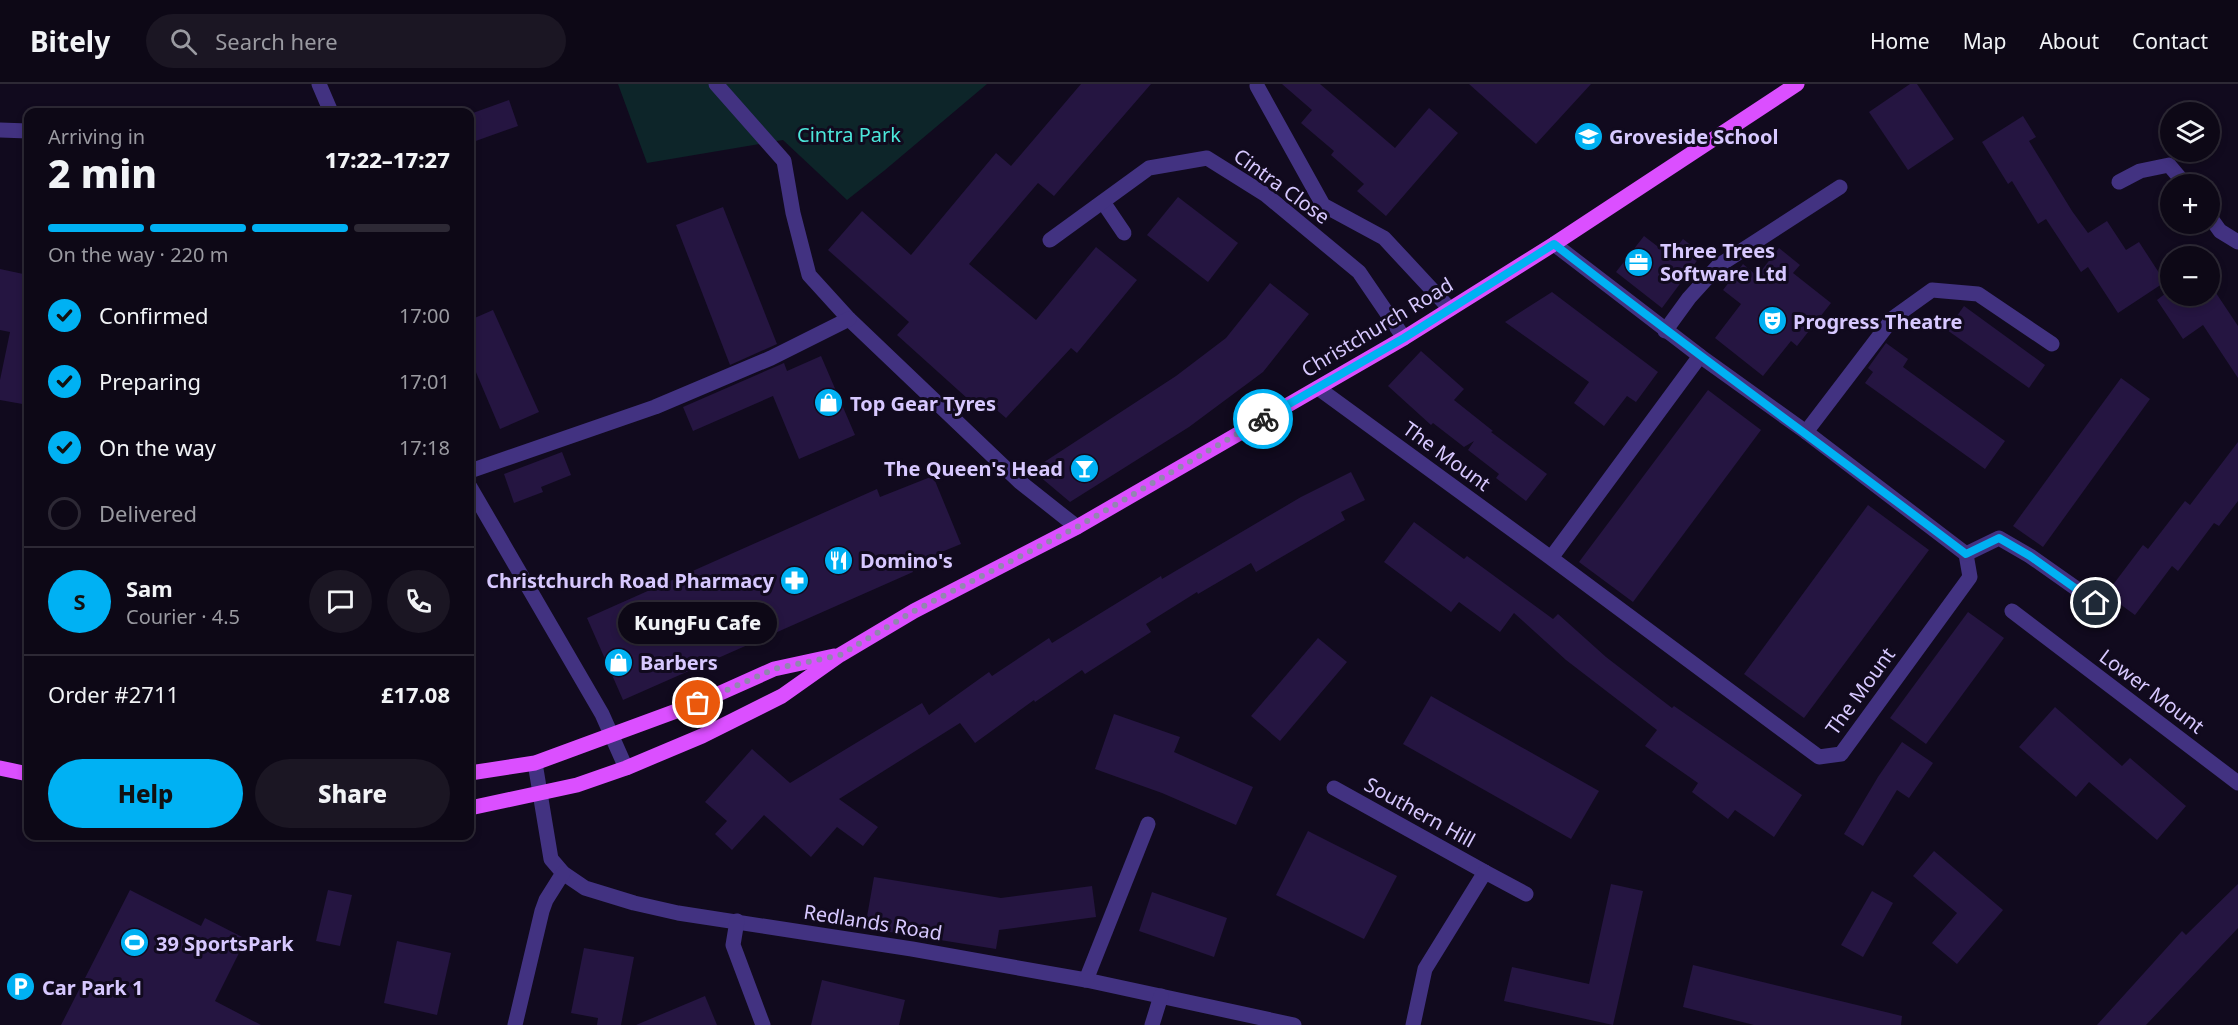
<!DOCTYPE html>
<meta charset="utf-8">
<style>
:root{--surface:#0d0816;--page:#1b1623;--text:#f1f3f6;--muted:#9a9aa1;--line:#2d2935;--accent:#00b1f3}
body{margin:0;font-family:"Noto Sans",sans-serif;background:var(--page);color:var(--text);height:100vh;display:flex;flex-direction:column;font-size:22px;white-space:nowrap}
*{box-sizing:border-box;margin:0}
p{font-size:20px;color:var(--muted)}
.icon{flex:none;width:33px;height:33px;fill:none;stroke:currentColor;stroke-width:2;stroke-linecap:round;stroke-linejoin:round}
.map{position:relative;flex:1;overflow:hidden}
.drawer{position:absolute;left:24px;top:24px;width:450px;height:732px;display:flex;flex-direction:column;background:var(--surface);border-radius:12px;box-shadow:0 3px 9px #0003,0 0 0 2px var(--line)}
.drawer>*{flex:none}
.controls{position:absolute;left:2160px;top:18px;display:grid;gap:12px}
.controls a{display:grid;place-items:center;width:60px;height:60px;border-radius:50%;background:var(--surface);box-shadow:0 3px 9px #0003,0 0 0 2px var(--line);font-size:30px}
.pin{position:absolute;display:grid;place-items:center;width:51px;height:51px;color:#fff;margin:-26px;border:3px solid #fff;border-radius:50%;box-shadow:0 2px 6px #0007}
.courier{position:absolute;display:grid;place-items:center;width:60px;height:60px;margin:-30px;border:4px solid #00b1f3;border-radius:50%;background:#fff;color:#222;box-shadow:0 2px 8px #0007}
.bubble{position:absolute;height:42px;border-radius:21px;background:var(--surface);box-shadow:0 3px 9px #0003,0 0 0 2px var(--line);font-size:20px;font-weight:800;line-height:42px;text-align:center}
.headline em{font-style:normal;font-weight:800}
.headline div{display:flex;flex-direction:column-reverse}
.headline{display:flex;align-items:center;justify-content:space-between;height:102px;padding:0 24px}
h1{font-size:39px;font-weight:800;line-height:45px}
.bar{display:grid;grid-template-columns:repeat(4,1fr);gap:9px 6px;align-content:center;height:72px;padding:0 24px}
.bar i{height:8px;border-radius:4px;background:var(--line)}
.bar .selected{background:var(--accent)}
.bar p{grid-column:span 4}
.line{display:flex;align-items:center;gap:15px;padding:0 24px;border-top:2px solid var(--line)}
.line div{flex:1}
.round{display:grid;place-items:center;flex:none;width:63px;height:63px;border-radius:32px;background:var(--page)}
ol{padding:0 24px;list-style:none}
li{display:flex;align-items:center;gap:18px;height:66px}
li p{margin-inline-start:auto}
li .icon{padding:6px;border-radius:50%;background:var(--accent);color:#111;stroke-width:4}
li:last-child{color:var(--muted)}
li i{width:33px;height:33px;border:3px solid var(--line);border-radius:50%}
.action{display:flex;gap:12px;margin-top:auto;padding:12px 24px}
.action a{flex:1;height:69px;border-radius:36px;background:var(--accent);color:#111;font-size:24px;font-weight:800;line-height:69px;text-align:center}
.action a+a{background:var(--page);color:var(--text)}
header{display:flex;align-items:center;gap:36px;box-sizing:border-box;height:84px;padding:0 30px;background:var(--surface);border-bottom:2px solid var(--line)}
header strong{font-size:28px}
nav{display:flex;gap:33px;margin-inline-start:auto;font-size:21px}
.search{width:420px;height:54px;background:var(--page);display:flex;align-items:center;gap:15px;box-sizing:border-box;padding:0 21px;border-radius:33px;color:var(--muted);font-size:22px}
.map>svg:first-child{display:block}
.green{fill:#0d2529}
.building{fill:#251541}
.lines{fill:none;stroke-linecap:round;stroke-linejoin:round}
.minor{stroke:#423281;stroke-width:15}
.major{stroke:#db4fff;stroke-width:15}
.done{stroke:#9286b0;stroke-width:6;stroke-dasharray:0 10.8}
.route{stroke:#00b1f3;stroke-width:8}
.labels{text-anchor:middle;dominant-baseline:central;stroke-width:6;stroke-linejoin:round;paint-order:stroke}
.park-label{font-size:20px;fill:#4ce7da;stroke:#110a1e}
.poi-label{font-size:20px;font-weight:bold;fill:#d7c8ff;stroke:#110a1e;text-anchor:start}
.street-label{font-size:20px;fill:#d7c8ff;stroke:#110a1e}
</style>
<header>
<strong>Bitely</strong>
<div class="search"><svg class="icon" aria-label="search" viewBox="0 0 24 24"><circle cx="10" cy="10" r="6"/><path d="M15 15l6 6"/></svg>Search here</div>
<nav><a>Home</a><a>Map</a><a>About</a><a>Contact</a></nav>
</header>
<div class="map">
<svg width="2238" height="941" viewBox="0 0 2238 941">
<rect width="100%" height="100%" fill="#110a1e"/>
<!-- green -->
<path class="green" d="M 618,0 L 987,0 L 885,86 L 847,116 L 783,56 L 647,79 Z"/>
<!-- building -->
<g class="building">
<path d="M 1081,0 L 1151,0 L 1054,112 L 1038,99 L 969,180 L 1036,236 L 1096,163 L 1137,196 L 1077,269 L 1071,264 L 1006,334 L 985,316 L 978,324 L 897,251 L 909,238 L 828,166 L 862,127 L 911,171 L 996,69 L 1011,82 Z"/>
<path d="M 1282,0 L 1320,0 L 1395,64 L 1429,24 L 1458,49 L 1386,132 L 1357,107 L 1364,100 L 1331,71 L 1334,67 L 1301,39 L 1312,26 Z"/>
<path d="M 1469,0 L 1591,0 L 1536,60 Z"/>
<path d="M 1910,0 L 1917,0 L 1954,55 L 1908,86 L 1869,28 Z"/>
<path d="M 509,16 L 518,42 L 470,59 L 470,30 Z"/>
<path d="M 2023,32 L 2036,53 L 2029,57 L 2072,127 L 2088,149 L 2107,137 L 2126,166 L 2139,158 L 2165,198 L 2118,229 L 2088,183 L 2081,188 L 2046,135 L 2038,140 L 2012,97 L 2008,100 L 1982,58 Z"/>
<path d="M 1178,113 L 1238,159 L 1208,198 L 1147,151 Z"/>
<path d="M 723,123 L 777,260 L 730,281 L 676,141 Z"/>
<path d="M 1644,152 L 1670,172 L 1683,155 L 1702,170 L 1662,224 L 1616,188 Z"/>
<path d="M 1779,164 L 1800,181 L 1793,189 L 1831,219 L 1797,262 L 1791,257 L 1763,292 L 1715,254 L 1741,220 L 1723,206 L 1743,180 L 1757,192 Z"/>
<path d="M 0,185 L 28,191 L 28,321 L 0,316 L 0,296 L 10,248 L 0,246 Z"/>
<path d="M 1270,199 L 1309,230 L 1263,288 L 1189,343 L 1070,418 L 1032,386 L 1176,292 L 1226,254 Z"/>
<path d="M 2210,200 L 2238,242 L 2238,294 L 2203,241 L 2183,255 L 2157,216 L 2170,206 L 2170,212 L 2210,212 Z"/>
<path d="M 1552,208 L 1658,288 L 1636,318 L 1627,312 L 1604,342 L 1574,319 L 1589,298 L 1505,238 Z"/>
<path d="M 1964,222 L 2045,281 L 2029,304 L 1947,246 Z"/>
<path d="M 493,226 L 539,328 L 500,345 L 470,274 L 470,236 Z"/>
<path d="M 1886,259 L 1908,275 L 1903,283 L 2005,357 L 1985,385 L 1865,299 L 1873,288 L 1868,284 Z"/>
<path d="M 1421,267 L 1464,305 L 1454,316 L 1493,347 L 1491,348 L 1547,390 L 1526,417 L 1496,394 L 1499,390 L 1468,366 L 1474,357 L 1464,363 L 1433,339 L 1431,341 L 1388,302 Z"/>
<path d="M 821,272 L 855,351 L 799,375 L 773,312 L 693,347 L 683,323 L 784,279 L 787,287 Z"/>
<path d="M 2121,294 L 2150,315 L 2043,463 L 2013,442 Z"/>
<path d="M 1708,306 L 1761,346 L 1633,518 L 1579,478 Z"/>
<path d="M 2238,358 L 2238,417 L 2219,442 L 2214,439 L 2178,487 L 2172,482 L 2135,531 L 2106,510 L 2143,461 L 2148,465 L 2185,417 L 2190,421 Z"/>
<path d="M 562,368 L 571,391 L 541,403 L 543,408 L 514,419 L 504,390 Z"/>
<path d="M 1351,388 L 1365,416 L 1341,428 L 1345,436 L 1256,488 L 1251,479 L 1198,510 L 1197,508 L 1146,540 L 1151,548 L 1085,590 L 1082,586 L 1035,618 L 1034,616 L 975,659 L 960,639 L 839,715 L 878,743 L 863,762 L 837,743 L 811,773 L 764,731 L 732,766 L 715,750 L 727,737 L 705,718 L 752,665 L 790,699 L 922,619 L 929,631 L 989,588 L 992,592 L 1049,554 L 1052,559 L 1161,492 L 1162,495 L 1301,413 Z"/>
<path d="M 933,392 L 961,460 L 910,481 L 913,488 L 623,616 L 587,534 L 877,405 L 880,413 Z"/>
<path d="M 1868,421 L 1929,466 L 1804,634 L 1744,590 Z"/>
<path d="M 1414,438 L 1464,475 L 1467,472 L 1553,535 L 1558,530 L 1606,573 L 1672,624 L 1674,622 L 1802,711 L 1774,753 L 1735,726 L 1728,735 L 1692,708 L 1698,699 L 1645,662 L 1657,646 L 1566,576 L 1514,529 L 1500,548 L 1459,518 L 1451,528 L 1384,478 Z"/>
<path d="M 1968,528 L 2004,554 L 1926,660 L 1890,634 Z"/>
<path d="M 1318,554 L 1347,578 L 1280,657 L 1251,632 Z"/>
<path d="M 1431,612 L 1599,707 L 1571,755 L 1403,660 Z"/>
<path d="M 2055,623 L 2122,682 L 2130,674 L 2186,722 L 2157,756 L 2089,698 L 2076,713 L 2019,663 Z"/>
<path d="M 1114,630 L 1180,653 L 1174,668 L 1253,703 L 1236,741 L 1162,709 L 1095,685 Z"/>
<path d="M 1902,658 L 1933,679 L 1909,714 L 1897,706 L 1863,762 L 1844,750 L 1878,693 Z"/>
<path d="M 1308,747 L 1397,792 L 1364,855 L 1276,811 Z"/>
<path d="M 1934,767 L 2003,826 L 1957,880 L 1932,859 L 1957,829 L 1913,792 Z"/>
<path d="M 874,793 L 1001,814 L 1092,802 L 1096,833 L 999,846 L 996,865 L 865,844 Z"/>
<path d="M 1611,800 L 1643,807 L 1613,941 L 1504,917 L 1512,883 L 1589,900 Z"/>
<path d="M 2238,800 L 2238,844 L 2146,941 L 2097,941 L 2182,847 L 2186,851 Z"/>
<path d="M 130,806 L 201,842 L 205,834 L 246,855 L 215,917 L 261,941 L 61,941 Z"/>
<path d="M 328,806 L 352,811 L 340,862 L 316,857 Z"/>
<path d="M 1872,807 L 1893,819 L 1863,873 L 1841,861 Z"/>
<path d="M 1152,808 L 1227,834 L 1214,873 L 1139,847 Z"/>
<path d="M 397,857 L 451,869 L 437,931 L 384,919 Z"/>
<path d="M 584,864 L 634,873 L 621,941 L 597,941 L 598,934 L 571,929 Z"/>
<path d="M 1693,881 L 1902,932 L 1901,941 L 1754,941 L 1683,923 Z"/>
<path d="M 822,896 L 905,916 L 899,941 L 811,941 Z"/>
<path d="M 705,912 L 717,941 L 636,941 Z"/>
</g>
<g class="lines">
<!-- minor -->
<g class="minor">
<path d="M 319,0 L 331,28"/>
<path d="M 716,0 L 784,77 L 793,129 L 809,191 L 849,235 L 1020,398 L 1077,443"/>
<path d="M 1257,2 L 1323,121 L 1384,154 L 1450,225"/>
<path d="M 0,46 L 28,47"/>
<path d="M 2119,98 L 2140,87 L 2169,81 L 2185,100"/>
<path d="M 1103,118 L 1124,149"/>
<path d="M 2210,133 L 2220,147 L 2238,158"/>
<path d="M 1050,156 L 1149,84 L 1207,74 L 1266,111 L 1359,188 L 1404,254"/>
<path d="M 1554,160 L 1700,272"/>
<path d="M 1665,247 L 1689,214 L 1718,182 L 1840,103"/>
<path d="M 1318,304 L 1551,474 L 1700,272 L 1806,348 L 1966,470 L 1970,493 L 1841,670 L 1819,673 L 1551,474"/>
<path d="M 1806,348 L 1893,234 L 1932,206 L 1978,210 L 2052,260"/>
<path d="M 470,387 L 655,323 L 771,274 L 849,235"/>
<path d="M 470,403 L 602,630 L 626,684"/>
<path d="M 1966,470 L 1999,454 L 2030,472 L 2111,529"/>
<path d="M 2012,527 L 2238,699"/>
<path d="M 535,679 L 551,775 L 563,789 L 585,804 L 634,819 L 678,829 L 912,865 L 1086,896 L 1294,941"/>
<path d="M 1334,704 L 1485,788"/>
<path d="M 737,837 L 733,861 L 763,941"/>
<path d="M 1086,896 L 1148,740"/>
<path d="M 515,941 L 542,827 L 546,816 L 563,789"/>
<path d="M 1152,941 L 1161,912"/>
<path d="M 1413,941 L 1425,885 L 1485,788 L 1526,810"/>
</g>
<!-- major -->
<g class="major">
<path d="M 0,684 L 28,690"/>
<path d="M 470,689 L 535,679 L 698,619 L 774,585 L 834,572"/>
<path d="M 470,724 L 577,701 L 626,684 L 702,652 L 782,612 L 840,571 L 914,527 L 1077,443 L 1404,254 L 1554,160 L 1797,0"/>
</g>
</g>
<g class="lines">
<!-- done -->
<path class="done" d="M 698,619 L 774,585 L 840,571 L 914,527 L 1077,443 L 1263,335"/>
<!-- route -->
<path class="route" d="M 1263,335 L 1404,254 L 1554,160 C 1690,266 1829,366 1966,470 L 1999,454 L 2030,472 L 2096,519"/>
</g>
<!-- icons -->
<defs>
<symbol id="school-disc" viewBox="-11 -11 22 22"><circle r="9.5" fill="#00b1f3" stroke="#110a1e"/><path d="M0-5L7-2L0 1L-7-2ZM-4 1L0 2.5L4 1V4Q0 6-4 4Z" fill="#fff"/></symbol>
<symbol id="office-disc" viewBox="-11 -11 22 22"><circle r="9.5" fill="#00b1f3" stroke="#110a1e"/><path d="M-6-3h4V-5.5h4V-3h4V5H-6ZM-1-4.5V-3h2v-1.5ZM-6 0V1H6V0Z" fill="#fff"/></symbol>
<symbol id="theatre-disc" viewBox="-11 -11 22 22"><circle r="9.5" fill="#00b1f3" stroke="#110a1e"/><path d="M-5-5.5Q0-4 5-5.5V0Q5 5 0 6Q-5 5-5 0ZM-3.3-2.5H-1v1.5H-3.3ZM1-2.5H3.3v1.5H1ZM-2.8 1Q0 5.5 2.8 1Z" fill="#fff"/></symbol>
<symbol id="shop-disc" viewBox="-11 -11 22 22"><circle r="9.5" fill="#00b1f3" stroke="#110a1e"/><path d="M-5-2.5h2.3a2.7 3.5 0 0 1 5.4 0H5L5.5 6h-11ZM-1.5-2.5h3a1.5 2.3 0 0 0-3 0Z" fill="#fff"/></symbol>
<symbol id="bar-disc" viewBox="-11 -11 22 22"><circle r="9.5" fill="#00b1f3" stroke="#110a1e"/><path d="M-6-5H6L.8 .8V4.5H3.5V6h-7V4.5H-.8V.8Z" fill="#fff"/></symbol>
<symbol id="restaurant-disc" viewBox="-11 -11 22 22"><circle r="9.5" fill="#00b1f3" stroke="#110a1e"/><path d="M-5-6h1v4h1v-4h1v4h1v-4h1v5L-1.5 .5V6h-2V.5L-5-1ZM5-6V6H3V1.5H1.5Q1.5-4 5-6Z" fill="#fff"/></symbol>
<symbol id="pharmacy-disc" viewBox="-11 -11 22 22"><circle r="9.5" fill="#00b1f3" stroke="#110a1e"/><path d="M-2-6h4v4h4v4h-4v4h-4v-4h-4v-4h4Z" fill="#fff"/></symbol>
<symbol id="stadium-disc" viewBox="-11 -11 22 22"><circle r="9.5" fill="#00b1f3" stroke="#110a1e"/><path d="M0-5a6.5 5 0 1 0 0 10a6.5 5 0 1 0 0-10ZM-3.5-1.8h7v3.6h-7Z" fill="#fff"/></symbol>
<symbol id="parking-disc" viewBox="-11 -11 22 22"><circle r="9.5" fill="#00b1f3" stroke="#110a1e"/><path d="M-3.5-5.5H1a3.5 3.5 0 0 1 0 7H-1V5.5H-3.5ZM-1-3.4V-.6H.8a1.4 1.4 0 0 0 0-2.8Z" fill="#fff"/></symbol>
</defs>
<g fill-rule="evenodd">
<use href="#school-disc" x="1572" y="36" width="33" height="33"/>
<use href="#office-disc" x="1622" y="162" width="33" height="33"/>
<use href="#theatre-disc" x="1756" y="220" width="33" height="33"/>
<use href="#shop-disc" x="812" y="302" width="33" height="33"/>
<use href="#bar-disc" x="1068" y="368" width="33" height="33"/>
<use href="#restaurant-disc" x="822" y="460" width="33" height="33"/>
<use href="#pharmacy-disc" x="778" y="480" width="33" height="33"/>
<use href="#shop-disc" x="602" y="562" width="33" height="33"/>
<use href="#stadium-disc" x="118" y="842" width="33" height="33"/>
<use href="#parking-disc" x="4" y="886" width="33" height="33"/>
</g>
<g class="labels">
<!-- park labels -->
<g class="park-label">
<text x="849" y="50">Cintra Park</text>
</g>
<!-- poi labels -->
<g class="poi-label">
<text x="1609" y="52">Groveside School</text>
<text x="1660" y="166">Three Trees<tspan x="1660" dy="23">Software Ltd</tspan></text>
<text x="1793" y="237">Progress Theatre</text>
<text x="850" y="319">Top Gear Tyres</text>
<text x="1063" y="384" text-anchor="end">The Queen's Head</text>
<text x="860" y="476">Domino's</text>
<text x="774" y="496" text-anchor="end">Christchurch Road Pharmacy</text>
<text x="640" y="578">Barbers</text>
<text x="156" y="859">39 SportsPark</text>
<text x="42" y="903">Car Park 1</text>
</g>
<!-- street labels -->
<g class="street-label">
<text transform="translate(1282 102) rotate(36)">Cintra Close</text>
<text transform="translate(1377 243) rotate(-31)">Christchurch Road</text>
<text transform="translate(1447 372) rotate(36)">The Mount</text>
<text transform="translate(1860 607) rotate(-54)">The Mount</text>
<text transform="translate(2152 607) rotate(37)">Lower Mount</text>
<text transform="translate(1420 728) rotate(29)">Southern Hill</text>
<text transform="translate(873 838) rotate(9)">Redlands Road</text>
</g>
</g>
</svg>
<div class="controls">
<a><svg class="icon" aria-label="layers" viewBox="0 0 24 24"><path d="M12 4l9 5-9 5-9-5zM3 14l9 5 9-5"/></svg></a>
<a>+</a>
<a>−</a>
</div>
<div class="pin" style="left:698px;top:619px;background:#ea580c"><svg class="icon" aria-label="bag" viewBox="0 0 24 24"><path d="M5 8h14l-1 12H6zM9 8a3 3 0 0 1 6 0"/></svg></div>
<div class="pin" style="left:2096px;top:519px;background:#1f2937"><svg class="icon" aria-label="home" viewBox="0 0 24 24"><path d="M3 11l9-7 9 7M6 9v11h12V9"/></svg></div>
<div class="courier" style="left:1263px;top:335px"><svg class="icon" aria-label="bike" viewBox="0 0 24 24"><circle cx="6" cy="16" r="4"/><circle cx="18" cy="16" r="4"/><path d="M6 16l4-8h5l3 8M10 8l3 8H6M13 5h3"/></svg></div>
<div class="bubble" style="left:618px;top:518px;width:159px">KungFu Cafe</div>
<section class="drawer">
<div class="headline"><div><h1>2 min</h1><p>Arriving in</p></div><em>17:22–17:27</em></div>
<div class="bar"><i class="selected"></i><i class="selected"></i><i class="selected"></i><i></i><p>On the way · 220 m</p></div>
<ol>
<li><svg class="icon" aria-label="check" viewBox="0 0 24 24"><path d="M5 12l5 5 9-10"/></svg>Confirmed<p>17:00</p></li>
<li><svg class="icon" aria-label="check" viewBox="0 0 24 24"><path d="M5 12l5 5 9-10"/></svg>Preparing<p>17:01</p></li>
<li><svg class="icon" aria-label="check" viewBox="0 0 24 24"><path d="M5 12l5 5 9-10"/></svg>On the way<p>17:18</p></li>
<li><i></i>Delivered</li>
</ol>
<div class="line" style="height:108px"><b class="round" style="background:var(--accent);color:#111">S</b><div><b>Sam</b><p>Courier · 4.5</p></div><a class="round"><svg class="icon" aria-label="chat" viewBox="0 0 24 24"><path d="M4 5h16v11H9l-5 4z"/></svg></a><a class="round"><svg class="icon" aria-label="phone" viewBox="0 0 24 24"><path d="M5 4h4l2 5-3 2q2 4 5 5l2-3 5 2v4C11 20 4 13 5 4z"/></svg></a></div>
<div class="line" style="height:78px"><div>Order #2711</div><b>£17.08</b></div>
<div class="action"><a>Help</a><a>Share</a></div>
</section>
</div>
